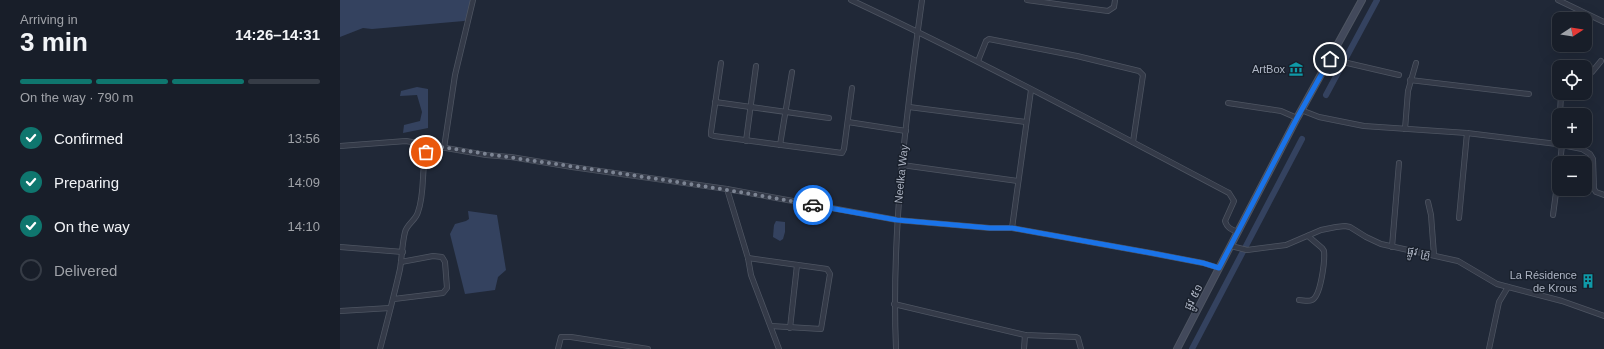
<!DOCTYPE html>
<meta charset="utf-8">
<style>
:root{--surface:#181e29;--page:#252b35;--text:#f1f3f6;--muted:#9fa2a8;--line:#363c46;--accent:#0f766e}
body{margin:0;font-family:Arial,"Noto Sans Khmer",sans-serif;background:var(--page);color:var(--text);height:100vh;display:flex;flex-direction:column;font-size:15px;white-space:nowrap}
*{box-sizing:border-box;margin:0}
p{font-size:13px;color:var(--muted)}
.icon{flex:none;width:22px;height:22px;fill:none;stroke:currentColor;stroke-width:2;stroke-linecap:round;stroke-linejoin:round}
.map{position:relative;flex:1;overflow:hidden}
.details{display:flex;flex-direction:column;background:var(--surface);width:340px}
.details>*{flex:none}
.needle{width:26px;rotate:78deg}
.fabs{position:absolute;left:1212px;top:12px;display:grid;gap:8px}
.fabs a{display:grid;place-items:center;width:40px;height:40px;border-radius:8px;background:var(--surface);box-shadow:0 4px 16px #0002,0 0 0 1px var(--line);font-size:20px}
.pin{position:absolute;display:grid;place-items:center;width:34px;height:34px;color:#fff;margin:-17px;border:2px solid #fff;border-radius:50%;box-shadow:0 1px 4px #0007}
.courier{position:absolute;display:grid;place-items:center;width:40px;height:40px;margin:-20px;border:3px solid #1a73e8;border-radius:50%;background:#fff;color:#222;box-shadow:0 1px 5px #0007}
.overview em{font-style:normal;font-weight:700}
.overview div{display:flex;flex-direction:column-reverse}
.overview{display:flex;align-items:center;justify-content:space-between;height:68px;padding:0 20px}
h1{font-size:26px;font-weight:700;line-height:30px}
.bar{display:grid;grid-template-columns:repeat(4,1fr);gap:6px 4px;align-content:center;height:48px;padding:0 20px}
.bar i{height:5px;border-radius:3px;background:var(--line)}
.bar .current{background:var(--accent)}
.bar p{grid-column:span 4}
ol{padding:0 20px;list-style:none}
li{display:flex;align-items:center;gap:12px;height:44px}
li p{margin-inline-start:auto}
li .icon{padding:4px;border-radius:50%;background:var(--accent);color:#fff;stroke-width:4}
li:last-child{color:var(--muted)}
li i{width:22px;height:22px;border:2px solid var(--line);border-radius:50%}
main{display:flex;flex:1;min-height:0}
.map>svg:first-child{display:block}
.water{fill:#34425f}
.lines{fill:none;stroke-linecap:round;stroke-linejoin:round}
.canal{stroke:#34425f;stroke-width:6}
.street-casing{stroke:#4e5562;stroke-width:6}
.secondary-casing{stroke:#4e5562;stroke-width:8}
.street{stroke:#343a48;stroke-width:4.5}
.secondary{stroke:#42495b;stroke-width:6}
.done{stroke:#7c8493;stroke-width:4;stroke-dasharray:0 7.2}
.route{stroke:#1a73e8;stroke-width:5}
.labels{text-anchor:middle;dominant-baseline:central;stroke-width:3;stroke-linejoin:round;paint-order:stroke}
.poi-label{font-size:11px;fill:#aeb5c4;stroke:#19202c;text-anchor:end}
.street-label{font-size:11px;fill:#aeb5c4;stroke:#19202c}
</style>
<main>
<section class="details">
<div class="overview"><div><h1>3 min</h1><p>Arriving in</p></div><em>14:26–14:31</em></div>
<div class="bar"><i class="current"></i><i class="current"></i><i class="current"></i><i></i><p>On the way · 790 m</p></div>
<ol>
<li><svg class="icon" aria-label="check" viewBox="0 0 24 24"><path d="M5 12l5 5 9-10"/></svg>Confirmed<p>13:56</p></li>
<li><svg class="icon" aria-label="check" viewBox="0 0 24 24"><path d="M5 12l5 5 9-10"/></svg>Preparing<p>14:09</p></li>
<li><svg class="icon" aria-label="check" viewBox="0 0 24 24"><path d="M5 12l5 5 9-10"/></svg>On the way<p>14:10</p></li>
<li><i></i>Delivered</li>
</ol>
</section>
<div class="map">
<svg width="1264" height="349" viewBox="0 0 1264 349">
<rect width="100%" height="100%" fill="#202837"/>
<!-- water -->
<g class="water">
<path d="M 0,0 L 131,0 L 127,20 L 124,21 L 32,29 L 23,28 L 0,37 Z"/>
<path d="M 77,87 L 88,89 L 88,128 L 63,133 L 64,125 L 80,121 L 82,112 L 77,95 L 60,96 L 61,91 Z"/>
<path d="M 128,211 L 157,215 L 166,270 L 158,277 L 155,290 L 125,294 L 110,234 L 115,224 L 126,221 L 129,219 Z"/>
<path d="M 436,221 L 445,222 L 445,232 L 443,239 L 440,241 L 433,237 L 434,225 Z"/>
</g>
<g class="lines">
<!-- canal -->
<g class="canal">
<path d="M 986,95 L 1037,0"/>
<path d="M 852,349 L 962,139"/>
</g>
<defs>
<g id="street">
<path d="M 511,0 C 639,60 764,127 889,193 L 894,201 L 885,221 C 887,228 892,230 898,232"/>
<path d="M 687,0 L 768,11 L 774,7 L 775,0"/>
<path d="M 1218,0 L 1264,22"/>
<path d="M 990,59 L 1059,75"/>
<path d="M 638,61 L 646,41 L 649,39 L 737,56 L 799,71 L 803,75 L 793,142"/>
<path d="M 381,63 L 371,132 L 371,135 L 374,136 L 502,153 L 504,149 L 512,88"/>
<path d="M 1245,75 L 1252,72 L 1261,61"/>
<path d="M 1070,80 L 1189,94"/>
<path d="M 375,102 L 489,118"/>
<path d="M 888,103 L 941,111 L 957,118"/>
<path d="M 569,107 L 686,122"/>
<path d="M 961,110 L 979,117 L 1024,126 L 1127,133 L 1217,144 L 1242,149 L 1250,154 L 1253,159 L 1254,189 L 1256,192 L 1264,195"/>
<path d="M 1220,115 L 1221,93"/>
<path d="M 508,122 L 566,131"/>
<path d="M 1065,129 L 1068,91 L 1076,63"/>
<path d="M 406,141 L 416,66"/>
<path d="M 1217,144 L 1219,123"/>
<path d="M 440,145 L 452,72"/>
<path d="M 0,146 L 66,141 L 146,155 L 171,157 L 232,167 L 387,189 L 557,220 L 650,228 L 672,228 L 811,253 L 863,263 L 879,268"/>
<path d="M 104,148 L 115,75 L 133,0"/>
<path d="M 1220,163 L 1222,145"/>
<path d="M 562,165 L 678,181"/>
<path d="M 387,189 L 408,258 L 411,275 L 439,349"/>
<path d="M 1088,202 L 1091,215 L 1094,255"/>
<path d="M 1213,215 L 1219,170"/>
<path d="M 1119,218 L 1127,133"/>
<path d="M 672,228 L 691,90"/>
<path d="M 891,246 L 907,250 L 946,245 L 981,230 L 996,227 L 1005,226 L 1010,227 L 1026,237 L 1041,244 L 1118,261 L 1157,284 L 1222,301 L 1264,316"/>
<path d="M 0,247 L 63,252"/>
<path d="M 1052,247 L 1059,163"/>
<path d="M 408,258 L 487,269 L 490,274 L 481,329 L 431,326"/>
<path d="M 54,299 L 103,293 L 107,288 L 105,262 L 102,257 L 93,256 L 61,262"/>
<path d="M 959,300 C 963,300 968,302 972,300 C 981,296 985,260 984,251 L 982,248 L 968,236"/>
<path d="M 554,304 L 685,335 L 736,337 L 738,338 L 741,349"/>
<path d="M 0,311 L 50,308"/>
<path d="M 450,328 L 457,265"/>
<path d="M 40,349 C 47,322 54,296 60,269 C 62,257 62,244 65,232 C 67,224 76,220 78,212 C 86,190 80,166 88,145"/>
<path d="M 218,349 L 221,337 L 231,337 L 308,349"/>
<path d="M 556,349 C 551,232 566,116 582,0"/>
<path d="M 684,349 L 685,335"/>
<path d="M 1149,349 L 1159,302 L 1168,287"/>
</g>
<path id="secondary" d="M 837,349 L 957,118 L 1022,0"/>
</defs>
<!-- street casing -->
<use href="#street" class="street-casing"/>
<!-- secondary casing -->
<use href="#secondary" class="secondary-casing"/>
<!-- street -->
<use href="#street" class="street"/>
<!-- secondary -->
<use href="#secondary" class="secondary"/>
</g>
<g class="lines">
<!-- done -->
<path class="done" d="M 86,152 L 88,145 C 216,165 345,181 473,205"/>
<!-- route -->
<path class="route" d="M 473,205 L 557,220 L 650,228 L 672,228 L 811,253 L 863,263 L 879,268 L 957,118 L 990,59"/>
</g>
<!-- icons -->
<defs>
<symbol id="museum-bare" viewBox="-9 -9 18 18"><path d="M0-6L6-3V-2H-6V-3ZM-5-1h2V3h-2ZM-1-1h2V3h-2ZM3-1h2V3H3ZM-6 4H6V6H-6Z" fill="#0f9aa8" stroke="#19202c" stroke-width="2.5" paint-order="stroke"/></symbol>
<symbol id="building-bare" viewBox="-9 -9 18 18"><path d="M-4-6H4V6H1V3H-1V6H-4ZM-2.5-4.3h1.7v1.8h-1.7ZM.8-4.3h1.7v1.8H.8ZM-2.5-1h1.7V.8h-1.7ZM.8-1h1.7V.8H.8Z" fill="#0f9aa8" stroke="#19202c" stroke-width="2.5" paint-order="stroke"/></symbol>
</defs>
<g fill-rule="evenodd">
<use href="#museum-bare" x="946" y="59" width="20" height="20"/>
<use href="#building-bare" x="1238" y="271" width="20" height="20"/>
</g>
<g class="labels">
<!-- poi labels -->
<g class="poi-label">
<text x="945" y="69">ArtBox</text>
<text x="1237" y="275">La Résidence<tspan x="1237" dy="13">de Krous</tspan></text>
</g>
<!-- street labels -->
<g class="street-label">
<text transform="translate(561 174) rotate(-84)">Neelka Way</text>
<text transform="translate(1079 252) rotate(11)">ផ្លូវ គ្រូ</text>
<text transform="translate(853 297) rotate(-63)">ផ្លូវ ៥១</text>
</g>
</g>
</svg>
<div class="fabs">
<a><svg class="needle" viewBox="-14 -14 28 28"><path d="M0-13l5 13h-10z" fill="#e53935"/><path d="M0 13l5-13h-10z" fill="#9fa2a8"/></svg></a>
<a><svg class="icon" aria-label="locate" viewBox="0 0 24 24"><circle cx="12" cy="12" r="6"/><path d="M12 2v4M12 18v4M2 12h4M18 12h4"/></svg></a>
<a>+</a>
<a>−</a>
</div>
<div class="pin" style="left:86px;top:152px;background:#ea580c"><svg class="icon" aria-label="bag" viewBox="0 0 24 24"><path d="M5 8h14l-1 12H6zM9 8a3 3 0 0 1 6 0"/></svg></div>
<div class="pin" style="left:990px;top:59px;background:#1f2937"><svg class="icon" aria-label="home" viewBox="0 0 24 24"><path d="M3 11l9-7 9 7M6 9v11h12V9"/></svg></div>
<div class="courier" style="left:473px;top:205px"><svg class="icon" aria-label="car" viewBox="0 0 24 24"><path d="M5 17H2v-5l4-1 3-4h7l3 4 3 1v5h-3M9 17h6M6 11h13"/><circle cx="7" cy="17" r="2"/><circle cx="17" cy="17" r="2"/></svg></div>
</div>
</main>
